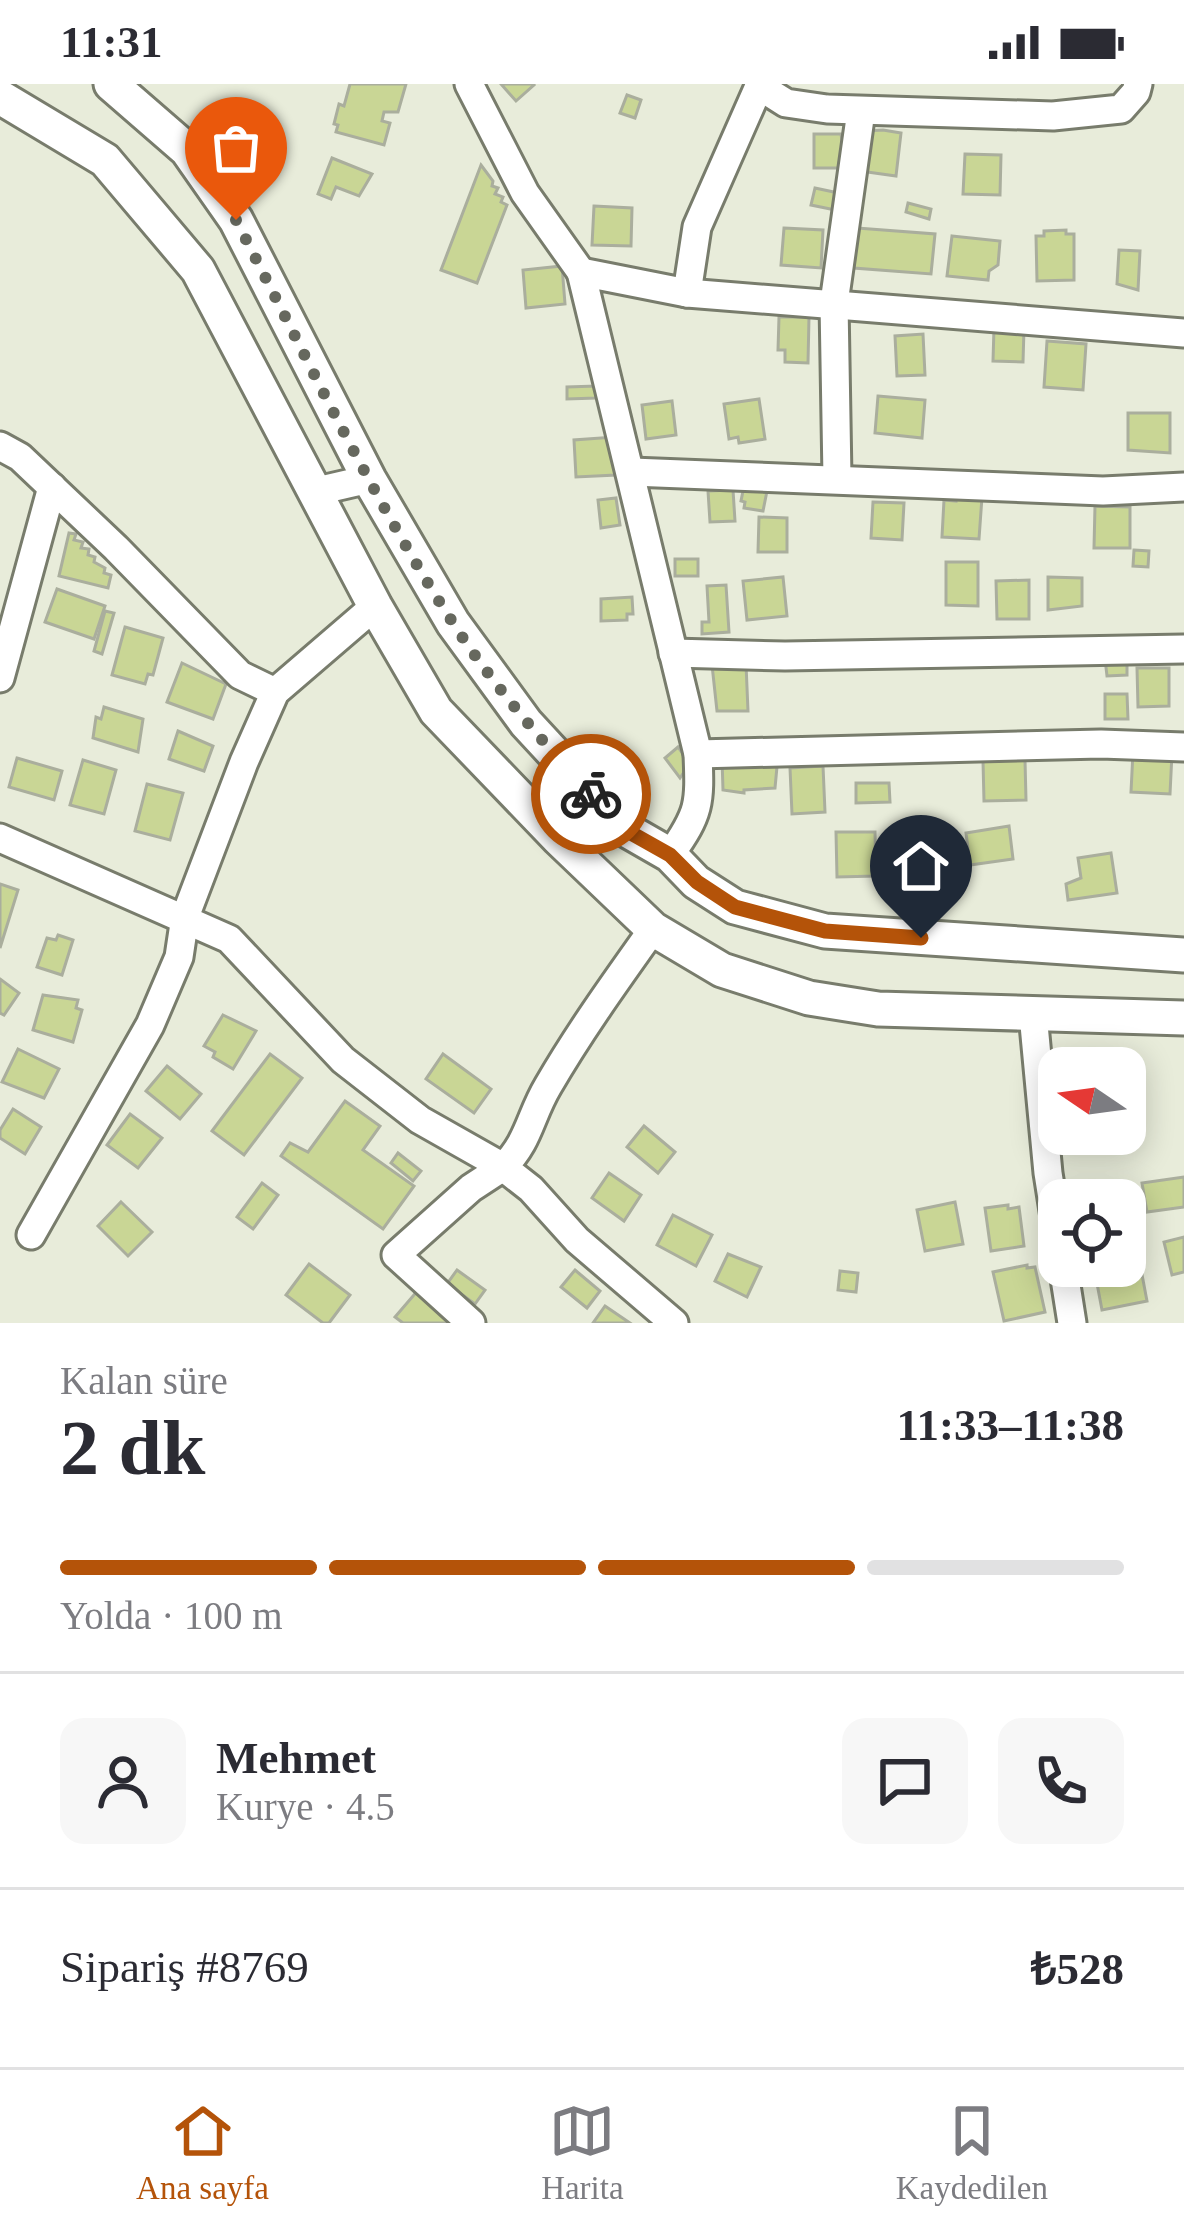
<!DOCTYPE html>
<html lang="tr">
<meta charset="utf-8">
<style>
:root{--surface:#fff;--page:#f7f7f7;--text:#2b2b33;--muted:#7c7c81;--line:#e1e1e2;--accent:#b45309}
body{margin:0;font-family:Georgia,serif;background:var(--page);color:var(--text);height:100vh;display:flex;flex-direction:column;font-size:45px;white-space:nowrap}
*{box-sizing:border-box;margin:0}
p{font-size:39px;color:var(--muted)}
.icon{flex:none;width:66px;height:66px;fill:none;stroke:currentColor;stroke-width:2;stroke-linecap:round;stroke-linejoin:round}
.map{position:relative;height:1239px;overflow:hidden}
.panel{display:flex;flex-direction:column;background:var(--surface);flex:1}
.panel>*{flex:none}
.needle{width:78px;rotate:283deg}
.buttons{position:absolute;left:1038px;top:963px;display:grid;gap:24px}
.buttons a{display:grid;place-items:center;width:108px;height:108px;border-radius:24px;background:var(--surface);box-shadow:0 6px 30px #0003;font-size:60px}
.pin{position:absolute;display:grid;place-items:center;width:102px;height:102px;color:#fff;margin:-123px -51px;border-radius:50% 50% 50% 0;rotate:-45deg;box-shadow:0 0 12px #0007}
.pin .icon{rotate:45deg}
.courier{position:absolute;display:grid;place-items:center;width:120px;height:120px;margin:-60px;border:9px solid #b45309;border-radius:50%;background:#fff;color:#222;box-shadow:0 3px 15px #0007}
.overview em{font-style:normal;font-weight:700}
.overview div{display:flex;flex-direction:column-reverse}
.overview{display:flex;align-items:center;justify-content:space-between;height:204px;padding:0 60px}
h1{font-size:78px;font-weight:700;line-height:90px}
.bar{display:grid;grid-template-columns:repeat(4,1fr);gap:18px 12px;align-content:center;height:144px;padding:0 60px}
.bar i{height:15px;border-radius:9px;background:var(--line)}
.bar .current{background:var(--accent)}
.bar p{grid-column:span 4}
.line{display:flex;align-items:center;gap:30px;padding:0 60px;border-top:3px solid var(--line)}
.line div{flex:1}
.round{display:grid;place-items:center;flex:none;width:126px;height:126px;border-radius:24px;background:var(--page)}
.status{display:flex;justify-content:space-between;align-items:center;height:84px;padding:0 60px;background:var(--surface);direction:ltr}
.status svg{height:33px;fill:currentColor}
.dock{display:flex;justify-content:space-around;align-items:center;height:168px;border-top:3px solid var(--line);background:var(--surface);font-size:33px;color:var(--muted)}
.dock a{display:grid;justify-items:center;gap:6px}
.dock .current{color:var(--accent)}
.map>svg:first-child{display:block}
.building{fill:#c9d695;stroke:#aaae9d;stroke-width:3}
.lines{fill:none;stroke-linecap:round;stroke-linejoin:round}
.minor-casing{stroke:#787c6c;stroke-width:33}
.tertiary-casing{stroke:#787c6c;stroke-width:39}
.minor{stroke:#fff;stroke-width:27}
.tertiary{stroke:#fff;stroke-width:33}
.done{stroke:#66685e;stroke-width:12;stroke-dasharray:0 21.6}
.route{stroke:#b45309;stroke-width:15}
</style>
<div class="status"><b>11:31</b><svg viewBox="0 0 49 12"><path d="M0 12V9h3v3zM5 12V6h3v6zM10 12V3h3v9zM15 12V0h3v12zM26 1h20v11H26zM47 4h2v5h-2z"/></svg></div>
<div class="map">
<svg width="1184" height="1239" viewBox="0 0 1184 1239">
<rect width="100%" height="100%" fill="#e8ecda"/>
<!-- building -->
<g class="building">
<path d="M 350,0 L 406,0 L 398,28 L 384,28 L 382,37 L 390,39 L 384,61 L 336,48 L 338,41 L 334,40 L 339,20 L 344,22 Z"/>
<path d="M 501,0 L 533,0 L 534,1 L 516,17 Z"/>
<path d="M 627,11 L 641,16 L 635,34 L 620,29 Z"/>
<path d="M 883,46 L 901,49 L 896,92 L 860,87 L 865,47 Z"/>
<path d="M 814,50 L 841,50 L 846,84 L 814,84 Z"/>
<path d="M 965,70 L 1001,71 L 1000,111 L 963,110 Z"/>
<path d="M 332,74 L 372,90 L 359,112 L 336,103 L 331,115 L 318,110 Z"/>
<path d="M 481,81 L 493,97 L 492,102 L 498,104 L 495,110 L 503,113 L 501,118 L 507,121 L 477,199 L 441,186 Z"/>
<path d="M 815,104 L 843,110 L 840,127 L 811,121 Z"/>
<path d="M 908,119 L 931,125 L 929,135 L 906,128 Z"/>
<path d="M 594,122 L 632,124 L 631,162 L 592,161 Z"/>
<path d="M 784,144 L 823,146 L 821,184 L 781,181 Z"/>
<path d="M 857,144 L 935,150 L 931,190 L 854,184 Z"/>
<path d="M 1066,146 L 1066,150 L 1074,150 L 1074,196 L 1037,197 L 1036,152 L 1044,152 L 1044,147 Z"/>
<path d="M 952,152 L 1000,157 L 998,181 L 989,187 L 988,196 L 947,192 Z"/>
<path d="M 1119,166 L 1140,167 L 1138,206 L 1117,200 Z"/>
<path d="M 562,182 L 565,220 L 526,224 L 523,186 Z"/>
<path d="M 779,233 L 809,233 L 808,279 L 785,278 L 785,266 L 778,266 Z"/>
<path d="M 994,244 L 1024,245 L 1023,278 L 993,277 Z"/>
<path d="M 923,250 L 925,291 L 897,292 L 895,252 Z"/>
<path d="M 1047,257 L 1086,260 L 1083,306 L 1044,303 Z"/>
<path d="M 596,302 L 596,314 L 567,315 L 567,303 Z"/>
<path d="M 878,312 L 925,316 L 922,354 L 875,349 Z"/>
<path d="M 759,315 L 765,355 L 739,359 L 738,353 L 729,355 L 724,320 Z"/>
<path d="M 672,317 L 676,351 L 646,355 L 642,321 Z"/>
<path d="M 1128,329 L 1170,329 L 1170,369 L 1128,366 Z"/>
<path d="M 614,353 L 616,391 L 576,393 L 574,356 Z"/>
<path d="M 744,402 L 767,407 L 763,427 L 744,424 L 745,418 L 741,417 Z"/>
<path d="M 733,406 L 735,437 L 710,438 L 708,407 Z"/>
<path d="M 956,412 L 982,413 L 979,455 L 942,453 L 944,416 L 956,417 Z"/>
<path d="M 616,414 L 620,441 L 601,444 L 598,416 Z"/>
<path d="M 873,418 L 904,419 L 902,456 L 871,454 Z"/>
<path d="M 1095,422 L 1130,423 L 1130,464 L 1094,464 Z"/>
<path d="M 759,433 L 787,434 L 787,468 L 758,468 Z"/>
<path d="M 69,449 L 76,450 L 74,456 L 83,458 L 81,464 L 89,465 L 88,471 L 95,473 L 94,478 L 105,484 L 104,489 L 111,491 L 108,504 L 59,492 Z"/>
<path d="M 1134,466 L 1149,467 L 1148,483 L 1133,482 Z"/>
<rect x="675" y="475" width="23" height="17"/>
<path d="M 946,478 L 978,478 L 978,522 L 946,521 Z"/>
<path d="M 783,493 L 787,532 L 747,536 L 743,497 Z"/>
<path d="M 1048,493 L 1082,494 L 1082,522 L 1048,526 Z"/>
<path d="M 1029,496 L 1029,535 L 997,535 L 996,497 Z"/>
<path d="M 726,501 L 729,548 L 702,550 L 702,538 L 709,538 L 707,502 Z"/>
<path d="M 57,505 L 105,522 L 94,555 L 45,538 Z"/>
<path d="M 632,513 L 633,530 L 627,530 L 627,536 L 601,537 L 601,515 Z"/>
<path d="M 105,527 L 114,529 L 102,570 L 94,567 Z"/>
<path d="M 125,543 L 163,554 L 153,591 L 148,590 L 145,600 L 112,591 Z"/>
<path d="M 1127,574 L 1127,591 L 1107,592 L 1105,575 Z"/>
<path d="M 182,579 L 226,600 L 213,635 L 167,618 Z"/>
<path d="M 746,580 L 748,627 L 717,627 L 712,581 Z"/>
<path d="M 1137,584 L 1169,584 L 1169,622 L 1138,623 Z"/>
<path d="M 1105,610 L 1127,610 L 1128,635 L 1105,635 Z"/>
<path d="M 104,623 L 143,635 L 138,668 L 93,654 L 96,633 L 101,635 Z"/>
<path d="M 178,647 L 213,662 L 204,687 L 169,675 Z"/>
<path d="M 678,663 L 690,679 L 680,694 L 665,674 Z"/>
<path d="M 1133,668 L 1172,669 L 1170,710 L 1131,708 Z"/>
<path d="M 778,672 L 775,704 L 744,706 L 744,709 L 723,706 L 722,674 Z"/>
<path d="M 17,674 L 62,687 L 54,716 L 9,703 Z"/>
<path d="M 83,676 L 116,686 L 104,730 L 70,721 Z"/>
<path d="M 1025,676 L 1026,716 L 984,717 L 983,677 Z"/>
<path d="M 823,682 L 825,728 L 792,730 L 790,684 Z"/>
<path d="M 856,699 L 889,699 L 890,718 L 856,719 Z"/>
<path d="M 147,700 L 183,709 L 170,756 L 135,747 Z"/>
<path d="M 1009,742 L 1013,775 L 970,781 L 966,749 Z"/>
<path d="M 836,748 L 875,748 L 876,792 L 837,793 Z"/>
<path d="M 1111,769 L 1117,809 L 1068,816 L 1066,800 L 1081,794 L 1078,774 Z"/>
<path d="M 0,800 L 18,806 L 0,864 Z"/>
<path d="M 58,851 L 73,856 L 62,891 L 37,883 L 47,854 L 56,856 Z"/>
<path d="M 0,895 L 19,909 L 4,931 L 0,929 Z"/>
<path d="M 43,911 L 78,916 L 76,924 L 82,926 L 73,958 L 33,946 Z"/>
<path d="M 223,931 L 256,947 L 233,985 L 213,973 L 215,968 L 204,962 Z"/>
<path d="M 18,965 L 59,985 L 44,1014 L 2,998 Z"/>
<path d="M 270,970 L 302,994 L 244,1071 L 212,1047 Z"/>
<path d="M 443,970 L 491,1005 L 474,1029 L 426,995 Z"/>
<path d="M 167,982 L 201,1010 L 180,1035 L 146,1007 Z"/>
<path d="M 345,1017 L 380,1042 L 363,1066 L 414,1102 L 383,1145 L 281,1072 L 290,1059 L 308,1068 Z"/>
<path d="M 13,1025 L 41,1043 L 25,1070 L 0,1054 L 0,1046 Z"/>
<path d="M 130,1030 L 162,1054 L 138,1084 L 107,1061 Z"/>
<path d="M 644,1042 L 675,1068 L 658,1089 L 627,1063 Z"/>
<path d="M 398,1069 L 421,1087 L 413,1097 L 391,1079 Z"/>
<path d="M 609,1089 L 641,1111 L 624,1137 L 592,1114 Z"/>
<path d="M 1184,1093 L 1184,1123 L 1147,1128 L 1142,1099 Z"/>
<path d="M 262,1099 L 278,1111 L 253,1145 L 237,1133 Z"/>
<path d="M 121,1118 L 152,1148 L 128,1172 L 98,1142 Z"/>
<path d="M 955,1118 L 963,1160 L 925,1167 L 917,1126 Z"/>
<path d="M 1008,1121 L 1008,1125 L 1019,1123 L 1024,1162 L 991,1167 L 985,1124 Z"/>
<path d="M 673,1131 L 712,1151 L 696,1182 L 657,1161 Z"/>
<path d="M 1184,1153 L 1184,1188 L 1172,1191 L 1164,1158 Z"/>
<path d="M 728,1170 L 761,1183 L 747,1213 L 715,1197 Z"/>
<path d="M 309,1180 L 350,1211 L 329,1239 L 323,1239 L 286,1211 Z"/>
<path d="M 1140,1180 L 1147,1217 L 1102,1226 L 1095,1189 Z"/>
<path d="M 1027,1181 L 1027,1184 L 1035,1183 L 1045,1228 L 1004,1237 L 993,1188 Z"/>
<path d="M 457,1186 L 485,1206 L 475,1220 L 447,1200 Z"/>
<path d="M 575,1186 L 600,1207 L 587,1224 L 561,1203 Z"/>
<path d="M 840,1187 L 858,1189 L 856,1208 L 838,1206 Z"/>
<path d="M 419,1205 L 454,1233 L 449,1239 L 403,1239 L 395,1233 Z"/>
<path d="M 605,1222 L 630,1239 L 593,1239 Z"/>
</g>
<g class="lines">
<defs>
<g id="minor">
<path d="M 469,0 L 525,109 L 581,188"/>
<path d="M 759,2 L 786,19 L 827,25 L 1053,32 L 1121,25 L 1136,8 L 1138,0"/>
<path d="M 687,209 L 697,143 L 760,0"/>
<path d="M 0,362 L 20,373 L 116,464 L 240,591 L 275,608"/>
<path d="M 632,388 L 1103,407 L 1184,403"/>
<path d="M 837,394 L 834,219 L 861,27"/>
<path d="M 317,407 L 369,395"/>
<path d="M 673,569 L 785,572 L 1184,565"/>
<path d="M 0,594 L 52,403"/>
<path d="M 698,670 L 1101,660 L 1184,663"/>
<path d="M 0,754 L 229,855 L 343,976 L 420,1036 L 503,1083 L 471,1104 L 396,1171 L 471,1239"/>
<path d="M 670,771 C 700,729 700,720 698,670 L 581,188 L 687,209 L 1184,249"/>
<path d="M 653,845 C 616,897 580,947 548,1002 C 530,1032 529,1058 503,1083 L 531,1105 L 577,1156 L 674,1239"/>
<path d="M 1033,930 L 1048,1089 L 1059,1159"/>
<path d="M 31,1151 L 150,941 L 179,873 L 185,833 L 244,678 L 275,608 L 375,522"/>
<path d="M 1063,1182 L 1072,1239"/>
</g>
<g id="tertiary">
<path d="M 111,0 L 187,66 L 236,136 L 369,395 L 453,539 L 526,639 L 623,744 L 670,771 L 696,798 L 735,823 L 825,847 L 1184,871"/>
<path d="M 0,13 L 105,76 L 198,186 L 375,522 L 436,627 L 559,755 L 653,845 L 722,886 L 809,914 L 878,925 L 1184,934"/>
</g>
</defs>
<!-- minor casing -->
<use href="#minor" class="minor-casing"/>
<!-- tertiary casing -->
<use href="#tertiary" class="tertiary-casing"/>
<!-- minor -->
<use href="#minor" class="minor"/>
<!-- tertiary -->
<use href="#tertiary" class="tertiary"/>
</g>
<g class="lines">
<!-- done -->
<path class="done" d="M 236,136 C 306,271 370,411 453,539 C 493,601 541,656 591,710"/>
<!-- route -->
<path class="route" d="M 591,710 L 622,744 L 670,771 L 697,798 L 735,823 L 825,847 L 921,854"/>
</g>
</svg>
<div class="buttons">
<a><svg class="needle" viewBox="-14 -14 28 28"><path d="M0-13l5 13h-10z" fill="#e53935"/><path d="M0 13l5-13h-10z" fill="#7c7c81"/></svg></a>
<a><svg class="icon" aria-label="locate" viewBox="0 0 24 24"><circle cx="12" cy="12" r="6"/><path d="M12 2v4M12 18v4M2 12h4M18 12h4"/></svg></a>
</div>
<div class="pin" style="left:236px;top:136px;background:#ea580c"><svg class="icon" aria-label="bag" viewBox="0 0 24 24"><path d="M5 8h14l-1 12H6zM9 8a3 3 0 0 1 6 0"/></svg></div>
<div class="pin" style="left:921px;top:854px;background:#1f2937"><svg class="icon" aria-label="home" viewBox="0 0 24 24"><path d="M3 11l9-7 9 7M6 9v11h12V9"/></svg></div>
<div class="courier" style="left:591px;top:710px"><svg class="icon" aria-label="bike" viewBox="0 0 24 24"><circle cx="6" cy="16" r="4"/><circle cx="18" cy="16" r="4"/><path d="M6 16l4-8h5l3 8M10 8l3 8H6M13 5h3"/></svg></div>
</div>
<section class="panel">
<div class="overview"><div><h1>2 dk</h1><p>Kalan süre</p></div><em>11:33–11:38</em></div>
<div class="bar"><i class="current"></i><i class="current"></i><i class="current"></i><i></i><p>Yolda · 100 m</p></div>
<div class="line" style="height:216px"><a class="round"><svg class="icon" aria-label="person" viewBox="0 0 24 24"><circle cx="12" cy="8" r="4"/><path d="M4 21q1-7 8-7t8 7"/></svg></a><div><b>Mehmet</b><p>Kurye · 4.5</p></div><a class="round"><svg class="icon" aria-label="chat" viewBox="0 0 24 24"><path d="M4 5h16v11H9l-5 4z"/></svg></a><a class="round"><svg class="icon" aria-label="phone" viewBox="0 0 24 24"><path d="M5 4h4l2 5-3 2q2 4 5 5l2-3 5 2v4C11 20 4 13 5 4z"/></svg></a></div>
<div class="line" style="height:156px"><div>Sipariş #8769</div><b>₺528</b></div>
</section>
<nav class="dock">
<a class="current"><svg class="icon" aria-label="home" viewBox="0 0 24 24"><path d="M3 11l9-7 9 7M6 9v11h12V9"/></svg>Ana sayfa</a>
<a><svg class="icon" aria-label="map" viewBox="0 0 24 24"><path d="M3 6l6-2 6 2 6-2v14l-6 2-6-2-6 2zM9 4v14M15 6v14"/></svg>Harita</a>
<a><svg class="icon" aria-label="saved" viewBox="0 0 24 24"><path d="M7 4h10v16l-5-4-5 4z"/></svg>Kaydedilen</a>
</nav>
